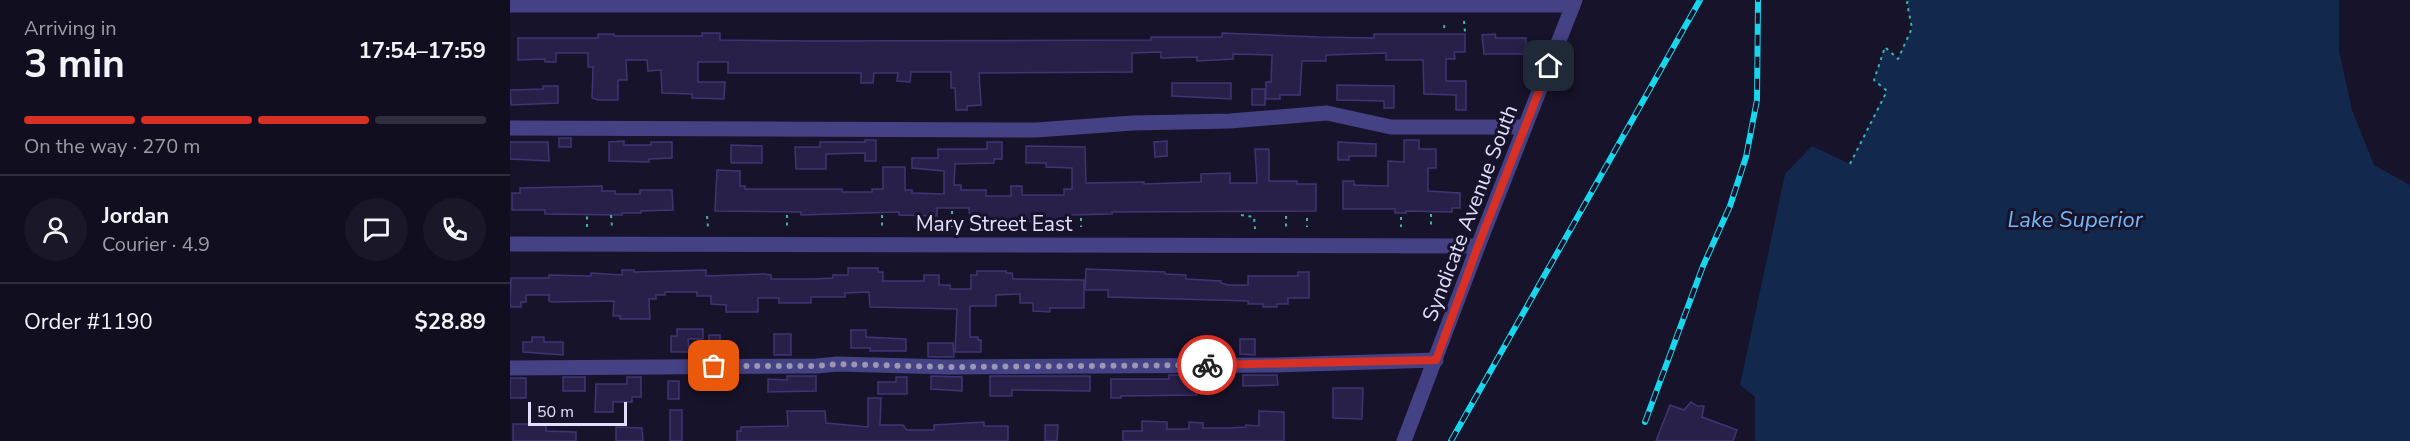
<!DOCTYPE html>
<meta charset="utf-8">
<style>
:root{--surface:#110e20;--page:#1a1729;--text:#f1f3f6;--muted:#9c9ca5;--line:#302e3e;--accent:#d93025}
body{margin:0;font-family:"Nunito Sans",sans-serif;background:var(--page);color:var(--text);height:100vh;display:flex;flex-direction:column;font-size:22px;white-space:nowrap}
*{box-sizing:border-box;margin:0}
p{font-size:20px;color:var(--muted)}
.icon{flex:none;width:33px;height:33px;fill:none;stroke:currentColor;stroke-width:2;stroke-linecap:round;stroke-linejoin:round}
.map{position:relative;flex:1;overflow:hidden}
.panel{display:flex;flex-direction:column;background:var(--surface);width:510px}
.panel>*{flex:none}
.scale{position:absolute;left:18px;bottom:15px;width:99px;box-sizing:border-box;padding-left:6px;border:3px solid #e2defd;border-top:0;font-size:16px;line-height:21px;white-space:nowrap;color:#e2defd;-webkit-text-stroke:4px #17132a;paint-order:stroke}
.pin{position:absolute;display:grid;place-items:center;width:51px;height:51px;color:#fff;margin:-26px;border-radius:12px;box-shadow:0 3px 9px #0006}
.courier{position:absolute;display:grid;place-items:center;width:60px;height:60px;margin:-30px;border:4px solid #d93025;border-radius:50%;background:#fff;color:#222;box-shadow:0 2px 8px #0007}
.headline em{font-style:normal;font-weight:700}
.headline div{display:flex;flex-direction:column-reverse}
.headline{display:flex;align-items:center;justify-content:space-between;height:102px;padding:0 24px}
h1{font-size:39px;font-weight:700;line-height:45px}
.bar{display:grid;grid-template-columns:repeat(4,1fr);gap:9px 6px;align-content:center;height:72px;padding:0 24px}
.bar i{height:8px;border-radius:4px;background:var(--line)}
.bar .current{background:var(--accent)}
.bar p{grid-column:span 4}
.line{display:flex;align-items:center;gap:15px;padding:0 24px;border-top:2px solid var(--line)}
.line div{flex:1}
.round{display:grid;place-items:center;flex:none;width:63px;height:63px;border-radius:32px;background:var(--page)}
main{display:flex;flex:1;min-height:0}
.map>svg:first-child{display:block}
.water{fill:#13284d}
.building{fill:#292049;stroke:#413474;stroke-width:1.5}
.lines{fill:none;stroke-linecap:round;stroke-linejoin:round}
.path{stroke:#39b5af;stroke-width:2;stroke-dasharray:3 4.5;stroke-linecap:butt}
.minor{stroke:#454185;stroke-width:15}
.rail-casing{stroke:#17d7ef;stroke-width:6}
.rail{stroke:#17132a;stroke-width:4;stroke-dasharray:11;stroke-linecap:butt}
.done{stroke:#9b97b3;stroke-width:6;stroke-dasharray:0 10.8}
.route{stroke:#d93025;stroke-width:8}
.labels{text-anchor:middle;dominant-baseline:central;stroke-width:6;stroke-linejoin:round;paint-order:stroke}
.street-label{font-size:21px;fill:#e2defd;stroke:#17132a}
.water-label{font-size:22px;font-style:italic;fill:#73b7f6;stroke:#17132a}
</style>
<main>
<section class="panel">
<div class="headline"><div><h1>3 min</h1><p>Arriving in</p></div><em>17:54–17:59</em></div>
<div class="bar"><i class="current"></i><i class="current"></i><i class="current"></i><i></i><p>On the way · 270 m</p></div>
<div class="line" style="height:108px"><a class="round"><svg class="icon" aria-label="person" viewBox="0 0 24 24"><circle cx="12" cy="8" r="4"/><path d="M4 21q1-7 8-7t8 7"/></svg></a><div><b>Jordan</b><p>Courier · 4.9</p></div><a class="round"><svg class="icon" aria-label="chat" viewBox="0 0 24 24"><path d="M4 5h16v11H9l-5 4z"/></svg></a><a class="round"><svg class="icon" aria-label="phone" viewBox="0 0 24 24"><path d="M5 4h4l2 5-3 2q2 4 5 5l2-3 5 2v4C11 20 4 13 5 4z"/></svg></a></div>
<div class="line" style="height:78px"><div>Order #1190</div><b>$28.89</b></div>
</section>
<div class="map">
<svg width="1900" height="441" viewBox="0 0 1900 441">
<rect width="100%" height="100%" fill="#17132a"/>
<!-- water -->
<path class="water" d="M 1398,0 L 1829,0 L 1829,51 L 1842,110 L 1864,165 L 1900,185 L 1900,441 L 1245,441 L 1245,397 L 1230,385 L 1275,174 L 1302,146 L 1340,164 L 1376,92 L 1364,80 L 1375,47 L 1388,58 L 1402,28 L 1397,3 Z"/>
<!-- building -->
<g class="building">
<path d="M 192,33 L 210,33 L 210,40 L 301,41 L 641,40 L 641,37 L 712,37 L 712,33 L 809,37 L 864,38 L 864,34 L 955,34 L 955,52 L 944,52 L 945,59 L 936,59 L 936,81 L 956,81 L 956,110 L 946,110 L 946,95 L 914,94 L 913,60 L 876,60 L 876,53 L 816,55 L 816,61 L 792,61 L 790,95 L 770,95 L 770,99 L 756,99 L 756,82 L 761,82 L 762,55 L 723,54 L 723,59 L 687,61 L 687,57 L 651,58 L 651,52 L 622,53 L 622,72 L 469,73 L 471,105 L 457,106 L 457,110 L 446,110 L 445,88 L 441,88 L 441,72 L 401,72 L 400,82 L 387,81 L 388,73 L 364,73 L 363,83 L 351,83 L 351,73 L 218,73 L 218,62 L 188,62 L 188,82 L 215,82 L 214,99 L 182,98 L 182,94 L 152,93 L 151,70 L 138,71 L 137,60 L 116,60 L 117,80 L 108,80 L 108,100 L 88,100 L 82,98 L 83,67 L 78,67 L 78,53 L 46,53 L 46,62 L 35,62 L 35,59 L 8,60 L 8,38 L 88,38 L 88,34 L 104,34 L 104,36 L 192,36 Z"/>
<path d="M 985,34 L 986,38 L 1016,38 L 1016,54 L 974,54 L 972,35 Z"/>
<path d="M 662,83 L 721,83 L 721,99 L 662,96 Z"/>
<path d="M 827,85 L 884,86 L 884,108 L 874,108 L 874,101 L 827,100 Z"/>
<path d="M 33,86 L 48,86 L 48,103 L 1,105 L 0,90 L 33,89 Z"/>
<rect x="742" y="89" width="13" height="16"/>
<rect x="49" y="138" width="12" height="9"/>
<path d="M 355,140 L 366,140 L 366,161 L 355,161 L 355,153 L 316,154 L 316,169 L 286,169 L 285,147 L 310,147 L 310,142 L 355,142 Z"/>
<path d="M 894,140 L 909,140 L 909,149 L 926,149 L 926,168 L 918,168 L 918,191 L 950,193 L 950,208 L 942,208 L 942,212 L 896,211 L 896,213 L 885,213 L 885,209 L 833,209 L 833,181 L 844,181 L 844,185 L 878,186 L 878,161 L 894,162 Z"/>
<path d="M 114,141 L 114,145 L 141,145 L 141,142 L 162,142 L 162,158 L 139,159 L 139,162 L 99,161 L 99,142 Z"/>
<path d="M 657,141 L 657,156 L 645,157 L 644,142 Z"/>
<path d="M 0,142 L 38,142 L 39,161 L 0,159 Z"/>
<path d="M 477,142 L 492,142 L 492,159 L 484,159 L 484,163 L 445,164 L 444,185 L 451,185 L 451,190 L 476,190 L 476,196 L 501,196 L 501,186 L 512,186 L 512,195 L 554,195 L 554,189 L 562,189 L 562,168 L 536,167 L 536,163 L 516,163 L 516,146 L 575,147 L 576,183 L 634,182 L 634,184 L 691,182 L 691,174 L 720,173 L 720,183 L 747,183 L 745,149 L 759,149 L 759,181 L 787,181 L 787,184 L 806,184 L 806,211 L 602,212 L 602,214 L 558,215 L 558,219 L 552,219 L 552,222 L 528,222 L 460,220 L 459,208 L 427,208 L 427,216 L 389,215 L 389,212 L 291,215 L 291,212 L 205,211 L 207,170 L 230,171 L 230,186 L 235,186 L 235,189 L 332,189 L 332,192 L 362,192 L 362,189 L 373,189 L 373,167 L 395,167 L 395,190 L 402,190 L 402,193 L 434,194 L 434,171 L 402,168 L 402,158 L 428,158 L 428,149 L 477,149 Z"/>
<path d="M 828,142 L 866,144 L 866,156 L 839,156 L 839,160 L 828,160 Z"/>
<path d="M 221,145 L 252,146 L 252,163 L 221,163 Z"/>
<path d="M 92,186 L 92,191 L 105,191 L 105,194 L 130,194 L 130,190 L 162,190 L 163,210 L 131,211 L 131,213 L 112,213 L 112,215 L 35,214 L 35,210 L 2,210 L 2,193 L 10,193 L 10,188 Z"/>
<path d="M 338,268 L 368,268 L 368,272 L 373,272 L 373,281 L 414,281 L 414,275 L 429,275 L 429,285 L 440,285 L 440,289 L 461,289 L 461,275 L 467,275 L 467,271 L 496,271 L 496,273 L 502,273 L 503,279 L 574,280 L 574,308 L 540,308 L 540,312 L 523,311 L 523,303 L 510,303 L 510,294 L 486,295 L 486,306 L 460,306 L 460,337 L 468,337 L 468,340 L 471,340 L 471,352 L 445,352 L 447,309 L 360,307 L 359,292 L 335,293 L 335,297 L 301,297 L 301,303 L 269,303 L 269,298 L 248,298 L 248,312 L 216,312 L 216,305 L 201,304 L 201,296 L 187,296 L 187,292 L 155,292 L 155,295 L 146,295 L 146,299 L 139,299 L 140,319 L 110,319 L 110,316 L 103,316 L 104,301 L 42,302 L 39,301 L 39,295 L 16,295 L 16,302 L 11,302 L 11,307 L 1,307 L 0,302 L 1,278 L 39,278 L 39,275 L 81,276 L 81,273 L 112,275 L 112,270 L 124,270 L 124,272 L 196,270 L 196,276 L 254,274 L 261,275 L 261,279 L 302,279 L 323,278 L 323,275 L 338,275 Z"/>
<path d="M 576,269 L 655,272 L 655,274 L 676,275 L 676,279 L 711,281 L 711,283 L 718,285 L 738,285 L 738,276 L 788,276 L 788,272 L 799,272 L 799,298 L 778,298 L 778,304 L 767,304 L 767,307 L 753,307 L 753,304 L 738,304 L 738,301 L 598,297 L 598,290 L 575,290 Z"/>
<path d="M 167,329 L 193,329 L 193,339 L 178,339 L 179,352 L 161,352 L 161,336 L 167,336 Z"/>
<path d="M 341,330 L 356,330 L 356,337 L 396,339 L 396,351 L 360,351 L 360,348 L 341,348 Z"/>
<rect x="264" y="334" width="17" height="21"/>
<rect x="199" y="335" width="11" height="19"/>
<path d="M 22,337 L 34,337 L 34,342 L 53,342 L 53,355 L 13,352 L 13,342 L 22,342 Z"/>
<path d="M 730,339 L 745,339 L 745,355 L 730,354 Z"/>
<path d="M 418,343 L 443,343 L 444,357 L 418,357 Z"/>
<path d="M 659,375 L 687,375 L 687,395 L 611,396 L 611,398 L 601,398 L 601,379 L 659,379 Z"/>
<path d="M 733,375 L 767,375 L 768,385 L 733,386 Z"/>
<path d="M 277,376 L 306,376 L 306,391 L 258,392 L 258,379 L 277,380 Z"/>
<path d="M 421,376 L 452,377 L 452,391 L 421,389 Z"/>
<path d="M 480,376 L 580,376 L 580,391 L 502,390 L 502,396 L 480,396 Z"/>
<rect x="53" y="377" width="22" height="14"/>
<path d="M 117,377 L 131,377 L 131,397 L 122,397 L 122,402 L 103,402 L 103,412 L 85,412 L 86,384 L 117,384 Z"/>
<path d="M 386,377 L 397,377 L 397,394 L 368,394 L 368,382 L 386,382 Z"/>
<rect x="0" y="378" width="16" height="20"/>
<rect x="158" y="381" width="11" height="18"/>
<path d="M 823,388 L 853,388 L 852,419 L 823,418 Z"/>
<path d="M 358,398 L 371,398 L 370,425 L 393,425 L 397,430 L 424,430 L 424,425 L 474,422 L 474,426 L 498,426 L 498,441 L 227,441 L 227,431 L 231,431 L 231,427 L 278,426 L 277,411 L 315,411 L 316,423 L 358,427 Z"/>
<path d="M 1181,402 L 1187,406 L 1194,406 L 1192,417 L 1227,430 L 1223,441 L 1146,441 L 1160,405 L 1174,410 Z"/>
<rect x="160" y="410" width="12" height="31"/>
<path d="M 749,411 L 774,412 L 774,441 L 613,441 L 613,431 L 632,431 L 632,421 L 657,422 L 657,429 L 679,429 L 679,422 L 693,423 L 693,428 L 718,428 L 736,427 L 736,425 L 749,426 Z"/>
<path d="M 3,424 L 36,424 L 36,431 L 66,432 L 66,441 L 3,441 Z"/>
<path d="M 535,425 L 548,425 L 547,441 L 535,441 Z"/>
<path d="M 106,427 L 132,428 L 133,441 L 106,441 Z"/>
</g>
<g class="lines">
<!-- path -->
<g class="path">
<path d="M 954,21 L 955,32"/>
<path d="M 934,28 L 935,21"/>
<path d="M 1340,164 L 1377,91 L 1364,80 L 1375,47 L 1388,59 L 1402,28 L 1397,3 L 1398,0"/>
<path d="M 442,211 L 442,227"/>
<path d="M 921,214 L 921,227"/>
<path d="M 101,215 L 102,227"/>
<path d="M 277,215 L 277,227"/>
<path d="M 372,215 L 372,227"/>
<path d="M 731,215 L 744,217 L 745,229"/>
<path d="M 197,216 L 198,227"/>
<path d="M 776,216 L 776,227"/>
<path d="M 421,217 L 421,227"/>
<path d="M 891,217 L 891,227"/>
<path d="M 571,218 L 571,227"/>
<path d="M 797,218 L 797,227"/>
<path d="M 541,224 L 541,227"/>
<path d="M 77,227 L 77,216"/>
</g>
<!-- minor -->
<g class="minor">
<path d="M 0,5 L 1063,5"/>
<path d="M 0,128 L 526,130 L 623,123 L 720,121 L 817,113 L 881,127 L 1015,127"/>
<path d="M 0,244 L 968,246"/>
<path d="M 0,368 L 307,366 L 327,364 L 438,367 L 765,365 L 926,360"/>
<path d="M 894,441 L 968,246 L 1065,0"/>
</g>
<defs>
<g id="rail">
<path d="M 1135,422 L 1193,266 L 1220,206 L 1236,157 L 1247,100 L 1248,0"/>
<path d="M 941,441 L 1190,0"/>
</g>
</defs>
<!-- rail casing -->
<use href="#rail" class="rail-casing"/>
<!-- rail -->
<use href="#rail" class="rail"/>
</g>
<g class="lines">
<!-- done -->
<path class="done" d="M 204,366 L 307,366 L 327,364 L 438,367 L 697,365"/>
<!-- route -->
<path class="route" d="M 697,365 L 926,360 L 968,246 L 1039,66"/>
</g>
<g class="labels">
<!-- street labels -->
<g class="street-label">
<text transform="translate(960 213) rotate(-69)">Syndicate Avenue South</text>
<text x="484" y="224">Mary Street East</text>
</g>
<!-- water labels -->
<g class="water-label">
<text x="1565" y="220">Lake Superior</text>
</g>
</g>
</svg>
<div class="scale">50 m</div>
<div class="pin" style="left:204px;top:366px;background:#ea580c"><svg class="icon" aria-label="bag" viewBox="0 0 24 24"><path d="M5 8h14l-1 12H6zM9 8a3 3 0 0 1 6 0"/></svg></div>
<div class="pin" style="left:1039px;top:66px;background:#1f2937"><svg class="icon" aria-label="home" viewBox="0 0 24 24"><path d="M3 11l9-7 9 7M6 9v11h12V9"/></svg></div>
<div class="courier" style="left:697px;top:365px"><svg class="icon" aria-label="bike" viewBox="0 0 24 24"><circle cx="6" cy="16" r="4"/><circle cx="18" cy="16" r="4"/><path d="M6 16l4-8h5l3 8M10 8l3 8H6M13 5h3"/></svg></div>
</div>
</main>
